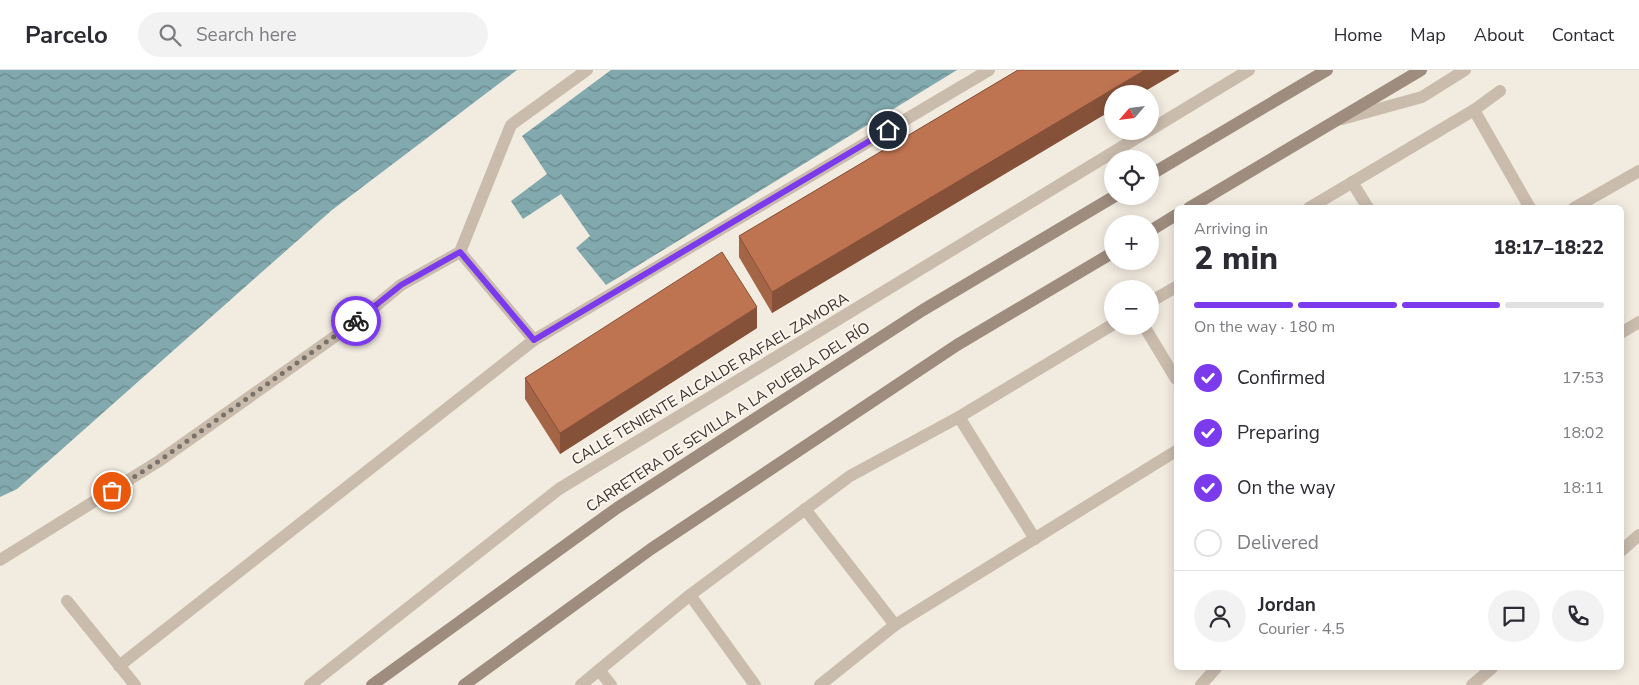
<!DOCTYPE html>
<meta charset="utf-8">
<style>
:root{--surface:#fff;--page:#f2f2f3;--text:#2b2b33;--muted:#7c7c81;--line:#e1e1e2;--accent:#7c3aed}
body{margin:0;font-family:"Nunito Sans",sans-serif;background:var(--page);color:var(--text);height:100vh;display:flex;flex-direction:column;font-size:19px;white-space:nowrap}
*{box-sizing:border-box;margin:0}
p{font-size:16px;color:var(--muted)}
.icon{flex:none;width:28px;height:28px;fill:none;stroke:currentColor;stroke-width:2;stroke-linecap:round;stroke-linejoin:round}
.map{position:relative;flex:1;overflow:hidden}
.drawer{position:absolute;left:1174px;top:135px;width:450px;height:465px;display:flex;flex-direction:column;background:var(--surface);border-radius:8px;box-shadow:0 2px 12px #0003}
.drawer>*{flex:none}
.needle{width:32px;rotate:242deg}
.controls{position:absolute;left:1104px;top:15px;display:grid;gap:10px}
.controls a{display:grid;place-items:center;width:55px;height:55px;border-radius:50%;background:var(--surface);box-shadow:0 2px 12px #0003;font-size:25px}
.pin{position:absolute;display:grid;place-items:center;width:42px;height:42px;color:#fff;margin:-21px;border:2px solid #fff;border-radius:50%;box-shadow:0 1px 5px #0007}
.courier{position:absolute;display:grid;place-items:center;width:50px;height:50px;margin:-25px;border:4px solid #7c3aed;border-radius:50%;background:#fff;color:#222;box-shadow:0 1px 6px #0007}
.head em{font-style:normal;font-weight:800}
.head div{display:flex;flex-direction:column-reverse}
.head{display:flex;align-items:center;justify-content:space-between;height:85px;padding:0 20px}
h1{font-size:32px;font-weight:800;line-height:38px}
.bar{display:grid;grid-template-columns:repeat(4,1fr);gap:8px 5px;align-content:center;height:60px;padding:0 20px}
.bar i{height:6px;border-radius:4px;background:var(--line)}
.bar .selected{background:var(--accent)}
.bar p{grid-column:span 4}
.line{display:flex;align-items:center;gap:12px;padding:0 20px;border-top:1px solid var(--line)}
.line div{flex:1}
.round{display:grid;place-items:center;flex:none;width:52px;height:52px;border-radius:26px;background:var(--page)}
ol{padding:0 20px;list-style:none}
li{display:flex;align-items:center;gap:15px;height:55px}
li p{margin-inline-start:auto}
li .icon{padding:5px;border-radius:50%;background:var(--accent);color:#fff;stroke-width:4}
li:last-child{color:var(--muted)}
li i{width:28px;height:28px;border:2px solid var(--line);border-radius:50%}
header{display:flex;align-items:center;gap:30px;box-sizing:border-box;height:70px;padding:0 25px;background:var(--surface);border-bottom:1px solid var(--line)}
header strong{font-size:24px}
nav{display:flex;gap:28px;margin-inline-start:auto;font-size:18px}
.search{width:350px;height:45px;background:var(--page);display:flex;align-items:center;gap:12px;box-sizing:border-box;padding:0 18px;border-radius:28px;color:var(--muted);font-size:19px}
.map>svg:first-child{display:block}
.water{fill:url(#water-waves)}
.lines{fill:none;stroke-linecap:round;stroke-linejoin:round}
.service{stroke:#cabcad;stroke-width:12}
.pedestrian{stroke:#cabcad;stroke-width:12}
.minor{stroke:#cabcad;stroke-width:12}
.secondary{stroke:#9e8c7e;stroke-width:12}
.wall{fill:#a46446}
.shaded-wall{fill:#865139}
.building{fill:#bf7451;stroke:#865139}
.done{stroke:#7a716a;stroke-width:5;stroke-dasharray:0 9}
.route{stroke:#7c3aed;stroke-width:6}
.labels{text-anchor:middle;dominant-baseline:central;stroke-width:4;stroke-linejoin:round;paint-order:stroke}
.street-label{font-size:15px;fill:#39302b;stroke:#faf5ed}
</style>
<header>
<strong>Parcelo</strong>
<div class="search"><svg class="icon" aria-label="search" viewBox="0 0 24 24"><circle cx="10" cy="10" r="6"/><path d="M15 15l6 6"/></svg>Search here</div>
<nav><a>Home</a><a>Map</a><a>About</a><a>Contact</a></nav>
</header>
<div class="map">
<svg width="1639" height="615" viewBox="0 0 1639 615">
<defs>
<pattern id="water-waves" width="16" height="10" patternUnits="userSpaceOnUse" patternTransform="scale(1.25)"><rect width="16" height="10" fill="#81a9ae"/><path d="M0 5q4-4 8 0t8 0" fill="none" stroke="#6b8a8e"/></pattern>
</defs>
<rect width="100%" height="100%" fill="#f2ebe0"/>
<!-- water -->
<g class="water">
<path d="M 0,0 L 517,0 L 332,140 L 17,419 L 0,427 Z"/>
<path d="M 611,0 L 957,0 L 606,215 L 576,178 L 590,166 L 561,124 L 523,149 L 511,131 L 547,104 L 522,66 Z"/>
</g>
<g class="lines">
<!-- service -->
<g class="service">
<path d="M 1342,49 L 1422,27 L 1465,0"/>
<path d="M 460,182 L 534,270 L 989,0"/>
<path d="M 0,490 L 159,391 L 361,248 L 401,215 L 460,182 L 511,55 L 587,0"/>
</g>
<!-- pedestrian -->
<g class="pedestrian">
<path d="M 1474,40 L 1530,138"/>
<path d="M 1352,112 L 1368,138"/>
<path d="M 1574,138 L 1639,101"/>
<path d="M 959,347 L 1035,469"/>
<path d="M 690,525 L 755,615"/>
<path d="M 67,531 L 135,615"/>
<path d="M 119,596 L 534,270"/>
<path d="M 599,600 L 611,615"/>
</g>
<!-- minor -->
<g class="minor">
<path d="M 1150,60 L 1249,0"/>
<path d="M 1309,138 L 1474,40 L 1500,21"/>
<path d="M 1150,232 L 1176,217"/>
<path d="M 1144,256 L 1176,309"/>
<path d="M 1621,263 L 1639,252"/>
<path d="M 805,439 L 895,555"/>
<path d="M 1621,481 L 1639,465"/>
<path d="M 310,615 L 559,419 L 1148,61"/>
<path d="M 581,615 L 690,525 L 850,406 L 959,347 L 1112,255"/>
<path d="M 820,615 L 895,555 L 1176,381"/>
<path d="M 1201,615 L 1216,598"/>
<path d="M 1472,615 L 1492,598"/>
</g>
<!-- secondary -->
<g class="secondary">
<path d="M 1150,105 L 1327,0"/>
<path d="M 1189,138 L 1421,0"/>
<path d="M 1150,161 L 1176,145"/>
<path d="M 372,615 L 617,438 L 923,240 L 1115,126"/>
<path d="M 464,615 L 651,479 L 957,275 L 1112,183"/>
</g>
</g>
<!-- wall -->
<g class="wall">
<path d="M 1018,0 L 1179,0 L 1179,1 L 1140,24 L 1112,24 L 1112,40 L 772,243 L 739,187 L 739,166 Z"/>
<path d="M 757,258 L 560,384 L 525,329 L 525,308 Z"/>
</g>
<!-- shaded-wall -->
<g class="shaded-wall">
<path d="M 1145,0 L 1179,0 L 1179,1 L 1140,24 L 1112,24 L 1112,40 L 772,243 L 772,222 Z"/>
<path d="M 757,237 L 757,258 L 560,384 L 560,363 Z"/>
</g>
<!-- building -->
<g class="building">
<path d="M 1018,0 L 1145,0 L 772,222 L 739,166 Z"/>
<path d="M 722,182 L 757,237 L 560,363 L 525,308 Z"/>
</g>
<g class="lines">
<!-- done -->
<path class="done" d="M 112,421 L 159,391 L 356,251"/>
<!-- route -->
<path class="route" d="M 356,251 L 401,215 L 460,182 L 534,270 L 888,60"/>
</g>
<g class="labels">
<!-- street labels -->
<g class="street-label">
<text transform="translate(710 309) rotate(-31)">CALLE TENIENTE ALCALDE RAFAEL ZAMORA</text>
<text transform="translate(728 347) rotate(-33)">CARRETERA DE SEVILLA A LA PUEBLA DEL RÍO</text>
</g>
</g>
</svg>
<div class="controls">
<a><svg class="needle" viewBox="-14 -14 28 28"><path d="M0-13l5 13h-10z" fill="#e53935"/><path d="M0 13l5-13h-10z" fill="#7c7c81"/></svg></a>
<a><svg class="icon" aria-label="locate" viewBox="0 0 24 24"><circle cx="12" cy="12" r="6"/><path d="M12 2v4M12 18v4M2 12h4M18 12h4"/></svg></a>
<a>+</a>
<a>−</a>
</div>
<div class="pin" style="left:112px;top:421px;background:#ea580c"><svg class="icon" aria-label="bag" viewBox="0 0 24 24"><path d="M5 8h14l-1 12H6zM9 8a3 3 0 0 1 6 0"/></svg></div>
<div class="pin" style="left:888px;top:60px;background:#1f2937"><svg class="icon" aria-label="home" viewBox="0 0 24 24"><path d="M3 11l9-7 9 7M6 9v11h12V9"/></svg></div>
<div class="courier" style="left:356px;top:251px"><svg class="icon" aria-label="bike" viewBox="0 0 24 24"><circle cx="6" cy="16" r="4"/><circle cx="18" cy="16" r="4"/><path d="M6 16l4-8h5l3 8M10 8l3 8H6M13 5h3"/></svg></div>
<section class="drawer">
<div class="head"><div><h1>2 min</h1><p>Arriving in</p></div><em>18:17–18:22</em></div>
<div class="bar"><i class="selected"></i><i class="selected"></i><i class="selected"></i><i></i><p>On the way · 180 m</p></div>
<ol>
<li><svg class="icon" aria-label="check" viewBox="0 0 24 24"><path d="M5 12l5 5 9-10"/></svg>Confirmed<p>17:53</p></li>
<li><svg class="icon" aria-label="check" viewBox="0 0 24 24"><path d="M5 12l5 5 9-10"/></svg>Preparing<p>18:02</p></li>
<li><svg class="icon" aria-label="check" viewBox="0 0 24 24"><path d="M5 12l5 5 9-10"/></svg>On the way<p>18:11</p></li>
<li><i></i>Delivered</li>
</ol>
<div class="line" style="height:90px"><a class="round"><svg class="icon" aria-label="person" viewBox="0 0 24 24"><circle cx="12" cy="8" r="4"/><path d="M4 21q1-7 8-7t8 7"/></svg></a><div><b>Jordan</b><p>Courier · 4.5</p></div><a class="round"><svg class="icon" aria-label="chat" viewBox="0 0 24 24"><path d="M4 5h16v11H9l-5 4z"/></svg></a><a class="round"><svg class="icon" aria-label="phone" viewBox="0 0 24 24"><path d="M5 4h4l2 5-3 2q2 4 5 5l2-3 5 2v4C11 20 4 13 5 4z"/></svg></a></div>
</section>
</div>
